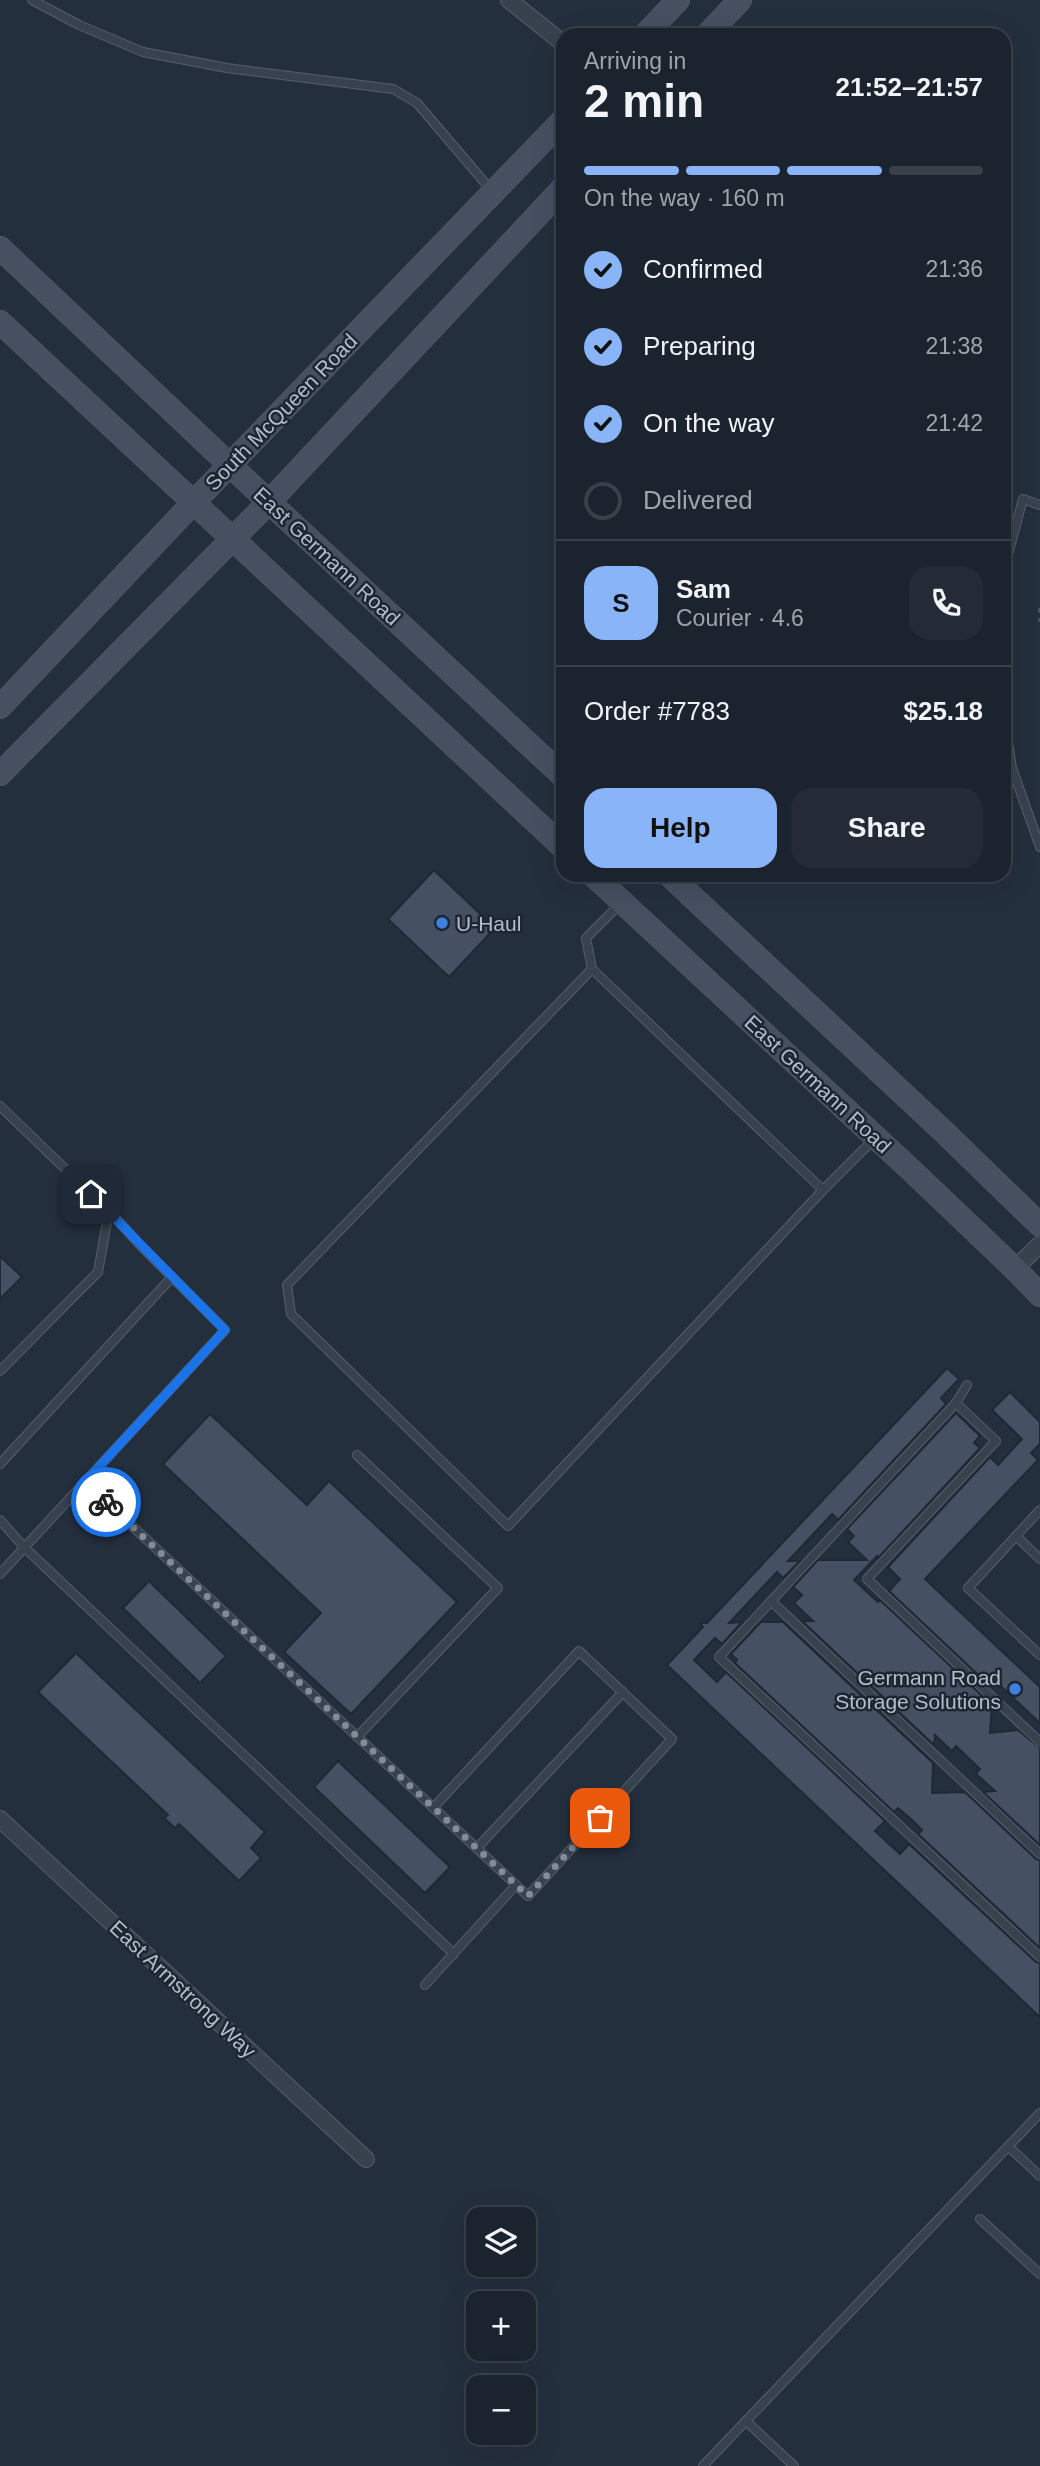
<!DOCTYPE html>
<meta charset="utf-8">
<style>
:root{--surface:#1b232e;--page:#242b36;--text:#f1f3f6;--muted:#a0a4aa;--line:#39404a;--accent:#8ab4f8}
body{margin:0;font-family:Helvetica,sans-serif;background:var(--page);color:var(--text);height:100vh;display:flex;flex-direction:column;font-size:26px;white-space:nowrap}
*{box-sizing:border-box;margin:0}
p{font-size:23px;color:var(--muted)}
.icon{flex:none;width:38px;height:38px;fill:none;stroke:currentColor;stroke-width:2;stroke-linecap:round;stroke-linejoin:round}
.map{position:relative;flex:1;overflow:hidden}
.details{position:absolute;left:556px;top:28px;width:455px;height:854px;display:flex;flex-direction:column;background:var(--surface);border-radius:21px;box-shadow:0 7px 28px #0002,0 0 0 2px var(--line)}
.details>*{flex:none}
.fabs{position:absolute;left:466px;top:2207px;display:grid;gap:14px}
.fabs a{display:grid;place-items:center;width:70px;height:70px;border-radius:14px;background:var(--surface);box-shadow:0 7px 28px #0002,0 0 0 2px var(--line);font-size:35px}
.pin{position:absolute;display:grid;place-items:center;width:60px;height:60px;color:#fff;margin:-30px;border-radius:14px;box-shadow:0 4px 10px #0006}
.courier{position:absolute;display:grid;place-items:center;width:70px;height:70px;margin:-35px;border:5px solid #1a73e8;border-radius:50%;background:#fff;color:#222;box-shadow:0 2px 9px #0007}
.head em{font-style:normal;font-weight:600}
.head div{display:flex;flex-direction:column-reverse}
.head{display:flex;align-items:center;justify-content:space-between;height:119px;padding:0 28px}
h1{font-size:46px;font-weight:600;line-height:52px}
.bar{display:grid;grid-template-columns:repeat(4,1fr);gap:10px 7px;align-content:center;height:84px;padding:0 28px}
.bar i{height:9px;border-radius:5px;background:var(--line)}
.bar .selected{background:var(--accent)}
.bar p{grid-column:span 4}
.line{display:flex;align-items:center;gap:18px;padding:0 28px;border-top:2px solid var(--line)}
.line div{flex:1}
.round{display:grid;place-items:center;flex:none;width:74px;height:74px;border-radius:21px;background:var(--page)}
ol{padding:0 28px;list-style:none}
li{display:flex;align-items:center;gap:21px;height:77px}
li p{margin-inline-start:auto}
li .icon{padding:7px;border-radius:50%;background:var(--accent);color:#111;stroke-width:4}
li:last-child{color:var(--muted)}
li i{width:38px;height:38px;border:4px solid var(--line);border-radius:50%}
.cta{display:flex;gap:14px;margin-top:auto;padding:14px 28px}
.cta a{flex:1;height:80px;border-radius:21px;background:var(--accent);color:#111;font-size:28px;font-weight:600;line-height:80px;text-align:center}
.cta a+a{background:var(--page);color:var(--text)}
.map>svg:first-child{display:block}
.building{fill:#455162;stroke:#1f2835;stroke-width:2}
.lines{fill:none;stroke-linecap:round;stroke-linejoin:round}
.lane-casing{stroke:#565f6c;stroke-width:10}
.street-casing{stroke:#565f6c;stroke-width:18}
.secondary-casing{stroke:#565f6c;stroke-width:24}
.path{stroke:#44595c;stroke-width:3.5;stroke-dasharray:5 5;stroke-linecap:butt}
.lane{stroke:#38414e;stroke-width:8}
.street{stroke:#38414e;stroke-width:16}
.secondary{stroke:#465061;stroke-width:23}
.done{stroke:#828b98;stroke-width:7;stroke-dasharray:0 12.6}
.route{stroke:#1a73e8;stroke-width:9}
.shop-dot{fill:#3f7fe0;stroke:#1d2633;stroke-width:2.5}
.labels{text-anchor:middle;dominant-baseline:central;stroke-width:5;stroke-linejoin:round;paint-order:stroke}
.street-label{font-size:21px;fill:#b4bcc9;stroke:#1d2633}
.poi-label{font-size:21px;fill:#b4bcc9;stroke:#1d2633;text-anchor:start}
</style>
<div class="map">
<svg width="1040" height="2466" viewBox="0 0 1040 2466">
<rect width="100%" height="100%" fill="#242f3e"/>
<!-- building -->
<g class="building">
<path d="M 434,870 L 495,928 L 449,977 L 388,919 Z"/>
<path d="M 0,1256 L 22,1277 L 0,1299 Z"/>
<path d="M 947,1368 L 959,1379 L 941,1398 L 946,1404 L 838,1520 L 832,1514 L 788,1561 L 800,1561 L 783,1578 L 777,1572 L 729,1623 L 742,1622 L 722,1644 L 715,1638 L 694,1660 L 717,1682 L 726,1672 L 885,1821 L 875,1831 L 900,1854 L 909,1844 L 1036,1962 L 1040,1963 L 1040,2017 L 667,1665 L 703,1627 L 700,1623 L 707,1623 Z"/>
<path d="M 1010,1392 L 1040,1422 L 1040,1444 L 1031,1453 L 1038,1460 L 925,1579 L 1040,1687 L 1040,1723 L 993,1679 L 992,1688 L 889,1591 L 900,1579 L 888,1567 L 990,1457 L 998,1465 L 1022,1439 L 992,1410 Z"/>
<path d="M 956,1413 L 980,1436 L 974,1443 L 980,1448 L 878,1558 L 877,1556 L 854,1580 L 878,1602 L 880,1600 L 992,1705 L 990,1733 L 1018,1730 L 1040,1748 L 1040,1845 L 983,1792 L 995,1791 L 976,1774 L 980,1769 L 956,1746 L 952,1751 L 935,1735 L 934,1745 L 802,1621 L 813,1621 L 794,1603 L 802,1595 L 793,1587 L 818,1560 L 867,1560 L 848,1542 L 854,1536 L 847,1529 Z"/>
<path d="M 210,1414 L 307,1505 L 329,1481 L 457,1602 L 351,1714 L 284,1652 L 321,1613 L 163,1464 Z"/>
<path d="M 149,1581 L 226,1656 L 200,1683 L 123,1608 Z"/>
<path d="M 761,1622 L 783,1622 L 933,1763 L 932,1793 L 965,1792 L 1036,1859 L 1040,1860 L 1040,1948 L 918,1834 L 922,1830 L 911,1819 L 898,1808 L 894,1812 L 735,1663 L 737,1660 L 731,1654 Z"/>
<path d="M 76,1653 L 265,1832 L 251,1848 L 261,1858 L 239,1881 L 179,1824 L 175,1828 L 164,1818 L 168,1815 L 38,1692 Z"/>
<path d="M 338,1761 L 450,1867 L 425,1893 L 314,1787 Z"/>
</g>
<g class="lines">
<defs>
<g id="lane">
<path d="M 32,0 L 79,25 L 143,52 L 227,68 L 393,89 L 417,103 L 491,190"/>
<path d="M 1004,569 L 1023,499 L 1040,505"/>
<path d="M 1004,718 L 1012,768 L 1040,847"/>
<path d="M 620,904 L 586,938 L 592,969 L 823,1190 L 873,1140"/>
<path d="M 592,969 L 287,1285 L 291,1314 L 508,1526 L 823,1190"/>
<path d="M 0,1106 L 109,1211 L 142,1247 L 225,1330 L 0,1574"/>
<path d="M 0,1371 L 98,1272 L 109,1211"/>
<path d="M 956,1403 L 967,1385"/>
<path d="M 357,1455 L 498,1588 L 357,1737"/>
<path d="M 0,1464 L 172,1277"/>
<path d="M 85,1482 L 516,1885 L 425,1985"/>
<path d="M 1040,1510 L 968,1588 L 1040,1655"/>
<path d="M 0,1520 L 24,1547 L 454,1954"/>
<path d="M 1016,1536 L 1040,1559"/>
<path d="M 771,1601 L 1040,1854"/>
<path d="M 1040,1742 L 867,1579 L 996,1441 L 956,1403 L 719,1657 L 1040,1957"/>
<path d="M 433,1808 L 579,1651 L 672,1739 L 528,1896 L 516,1885"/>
<path d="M 477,1848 L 623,1692"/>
<path d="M 1008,2146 L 1040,2176"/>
<path d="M 980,2219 L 1040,2274"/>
<path d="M 746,2421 L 794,2466"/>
<path d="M 703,2466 L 1040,2113"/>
</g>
<g id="street">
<path d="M 509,0 L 564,44"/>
<path d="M 1015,1269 L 1040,1244"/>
<path d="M 0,1819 L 366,2159"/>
</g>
<g id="secondary">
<path d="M 645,35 L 678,0"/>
<path d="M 707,35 L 740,0"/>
<path d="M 0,248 L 269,502 L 564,777"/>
<path d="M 0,322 L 564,848"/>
<path d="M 0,707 L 193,503 L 564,119"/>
<path d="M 0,774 L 269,502 L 564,187"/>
<path d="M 593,875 L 911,1170 L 1015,1269 L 1040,1295"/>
<path d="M 669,875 L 942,1130 L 1040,1225"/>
</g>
</defs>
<!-- lane casing -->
<use href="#lane" class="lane-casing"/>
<!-- street casing -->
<use href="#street" class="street-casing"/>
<!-- secondary casing -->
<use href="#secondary" class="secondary-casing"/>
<!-- path -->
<path class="path" d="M 1040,608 L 1040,622"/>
<!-- lane -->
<use href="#lane" class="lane"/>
<!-- street -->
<use href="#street" class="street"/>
<!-- secondary -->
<use href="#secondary" class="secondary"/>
</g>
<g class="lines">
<!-- done -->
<path class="done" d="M 106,1502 L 528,1896 L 600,1818"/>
<!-- route -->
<path class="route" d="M 91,1194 L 225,1330 L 85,1482 L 106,1502"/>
</g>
<!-- markers -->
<g class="shop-dot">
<circle cx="442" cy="923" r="7"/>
<circle cx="1015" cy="1689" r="7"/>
</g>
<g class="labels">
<!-- street labels -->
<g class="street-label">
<text transform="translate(281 412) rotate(-46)">South McQueen Road</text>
<text transform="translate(327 556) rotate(43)">East Germann Road</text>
<text transform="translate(818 1084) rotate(43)">East Germann Road</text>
<text transform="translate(183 1989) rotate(43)">East Armstrong Way</text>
</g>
<!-- poi labels -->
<g class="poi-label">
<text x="456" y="923">U-Haul</text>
<text x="1001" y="1677" text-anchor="end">Germann Road<tspan x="1001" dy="24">Storage Solutions</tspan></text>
</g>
</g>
</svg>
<div class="fabs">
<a><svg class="icon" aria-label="layers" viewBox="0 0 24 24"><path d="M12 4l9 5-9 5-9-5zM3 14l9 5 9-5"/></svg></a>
<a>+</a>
<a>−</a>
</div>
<div class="pin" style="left:600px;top:1818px;background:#ea580c"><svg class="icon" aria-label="bag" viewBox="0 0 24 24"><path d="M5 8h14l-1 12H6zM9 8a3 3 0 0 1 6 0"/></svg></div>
<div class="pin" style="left:91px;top:1194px;background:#1f2937"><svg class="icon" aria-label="home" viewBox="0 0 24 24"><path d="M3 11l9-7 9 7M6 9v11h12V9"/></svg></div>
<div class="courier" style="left:106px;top:1502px"><svg class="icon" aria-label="bike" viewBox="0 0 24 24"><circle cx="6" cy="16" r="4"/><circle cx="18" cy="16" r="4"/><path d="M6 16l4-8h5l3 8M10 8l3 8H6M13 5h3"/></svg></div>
<section class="details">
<div class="head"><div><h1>2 min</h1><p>Arriving in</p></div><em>21:52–21:57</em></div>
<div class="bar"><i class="selected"></i><i class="selected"></i><i class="selected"></i><i></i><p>On the way · 160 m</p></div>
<ol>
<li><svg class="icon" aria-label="check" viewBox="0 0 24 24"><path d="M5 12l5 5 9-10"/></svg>Confirmed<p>21:36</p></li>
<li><svg class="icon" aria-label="check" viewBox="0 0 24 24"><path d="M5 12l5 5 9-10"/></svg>Preparing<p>21:38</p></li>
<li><svg class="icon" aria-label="check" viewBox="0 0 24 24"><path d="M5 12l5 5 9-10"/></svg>On the way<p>21:42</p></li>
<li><i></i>Delivered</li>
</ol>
<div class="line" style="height:126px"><b class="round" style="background:var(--accent);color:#111">S</b><div><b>Sam</b><p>Courier · 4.6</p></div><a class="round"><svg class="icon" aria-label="phone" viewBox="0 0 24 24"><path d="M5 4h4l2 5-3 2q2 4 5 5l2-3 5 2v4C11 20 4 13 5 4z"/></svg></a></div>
<div class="line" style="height:91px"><div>Order #7783</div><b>$25.18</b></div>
<div class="cta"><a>Help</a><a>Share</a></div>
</section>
</div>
